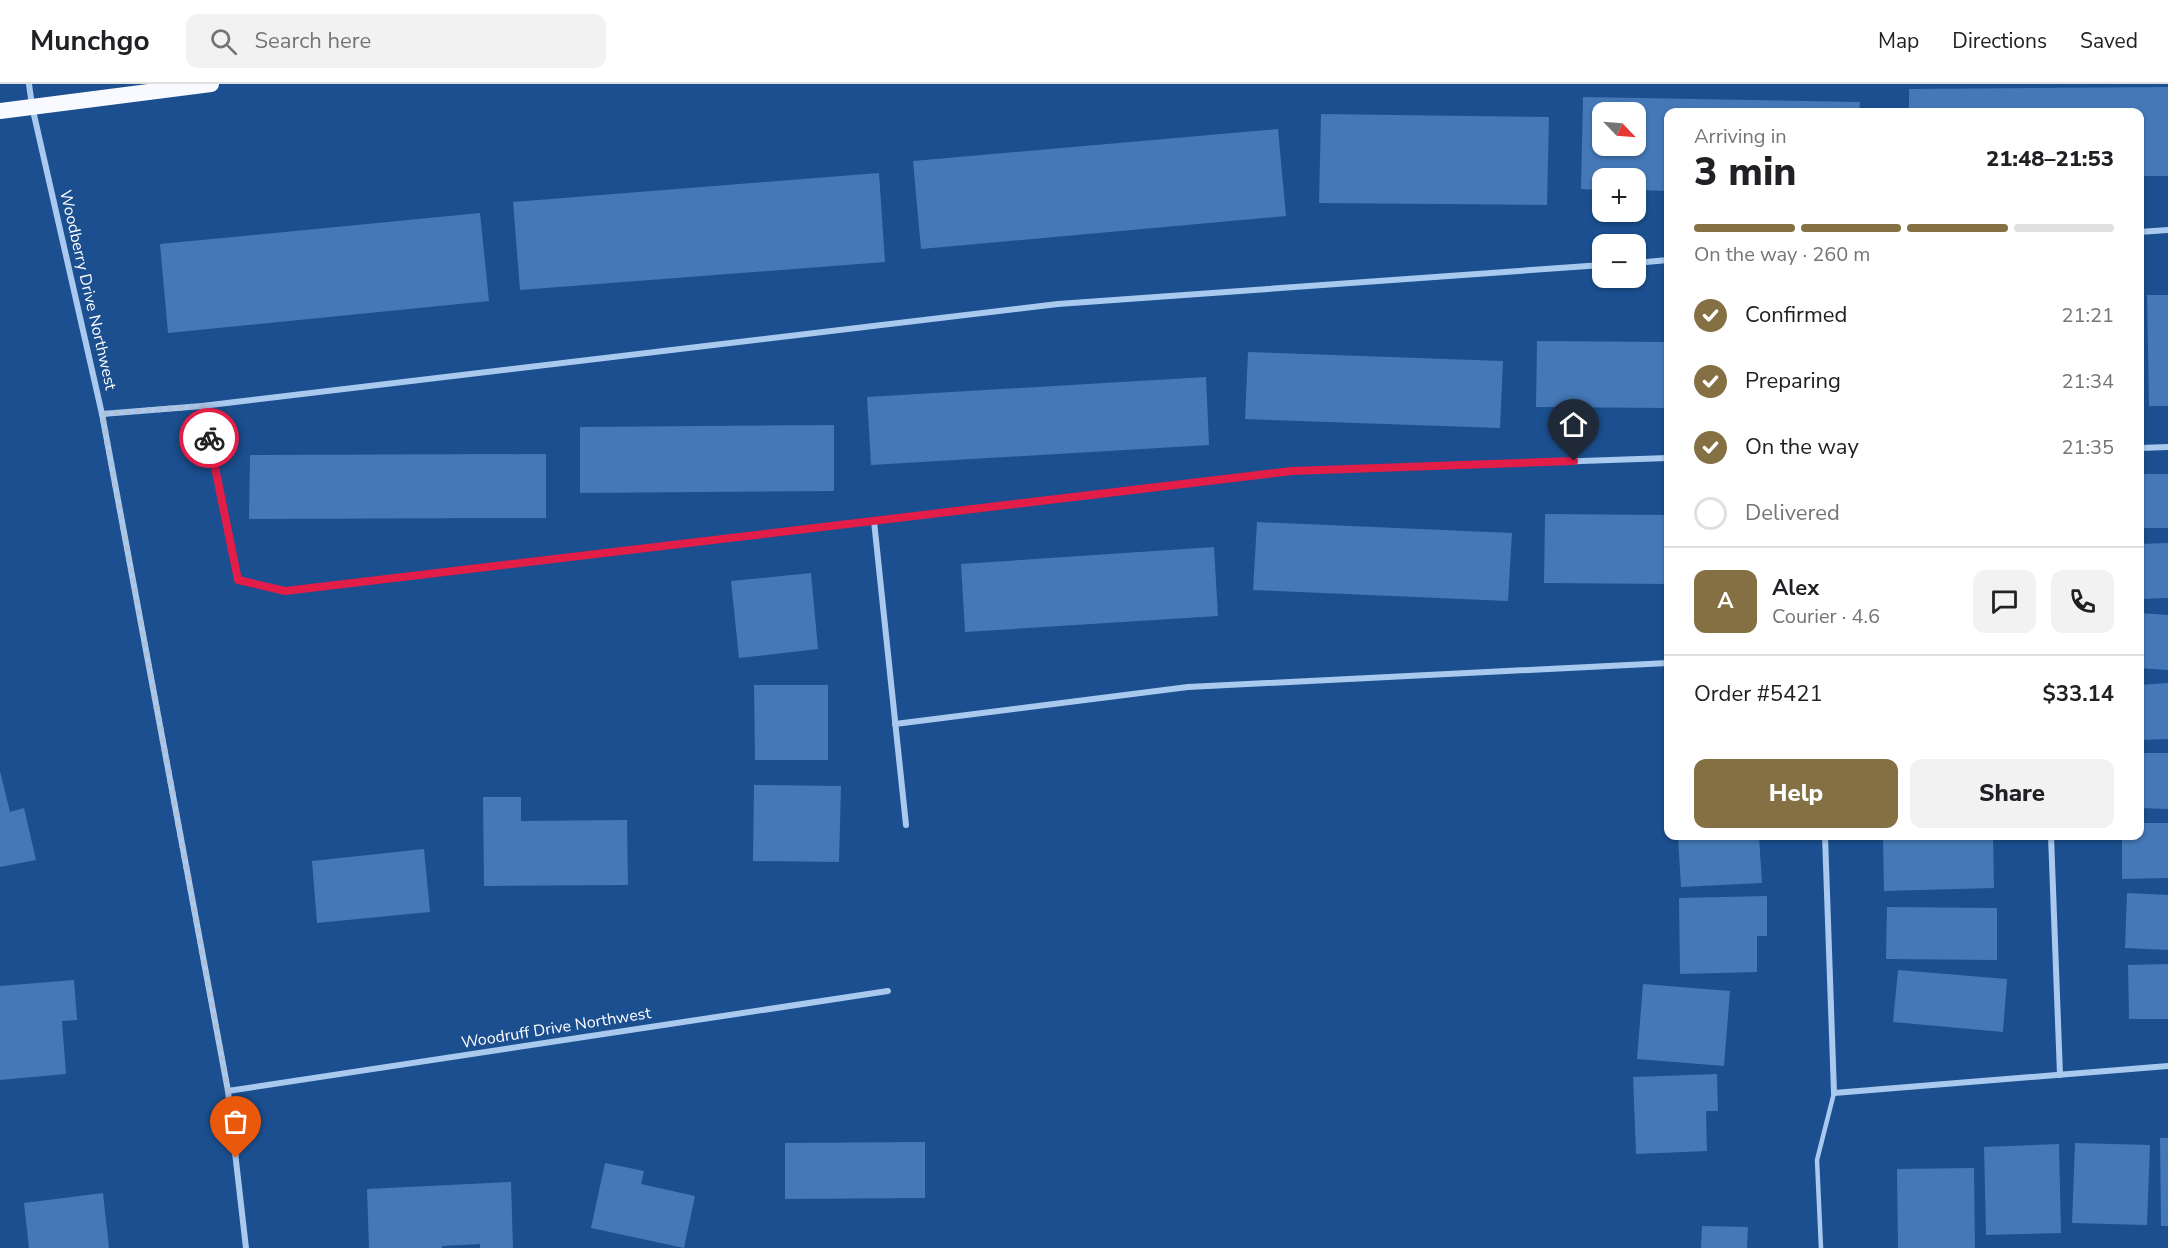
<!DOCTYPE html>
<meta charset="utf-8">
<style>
:root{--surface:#fff;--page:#f2f2f2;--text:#202124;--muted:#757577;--line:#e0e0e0;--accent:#847042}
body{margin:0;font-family:"Nunito Sans",sans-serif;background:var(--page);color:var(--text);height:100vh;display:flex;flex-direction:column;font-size:22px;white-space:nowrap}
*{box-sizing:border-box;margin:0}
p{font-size:20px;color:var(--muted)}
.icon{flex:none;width:33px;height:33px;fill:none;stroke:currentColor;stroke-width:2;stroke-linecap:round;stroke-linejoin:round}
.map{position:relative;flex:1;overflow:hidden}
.panel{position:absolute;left:1664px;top:24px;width:480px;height:732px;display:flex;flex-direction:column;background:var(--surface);border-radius:12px;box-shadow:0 2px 4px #0004}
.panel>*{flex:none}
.needle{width:39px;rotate:115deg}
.fabs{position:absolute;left:1592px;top:18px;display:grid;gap:12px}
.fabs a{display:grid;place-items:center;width:54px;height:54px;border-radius:12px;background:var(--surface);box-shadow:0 2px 4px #0004;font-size:30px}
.pin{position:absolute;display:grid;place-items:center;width:51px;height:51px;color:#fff;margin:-62px -26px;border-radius:50% 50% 50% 0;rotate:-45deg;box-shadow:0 0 6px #0007}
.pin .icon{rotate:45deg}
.courier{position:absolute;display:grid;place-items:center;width:60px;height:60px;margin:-30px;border:4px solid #e11d48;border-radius:50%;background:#fff;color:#222;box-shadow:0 2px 8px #0007}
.summary em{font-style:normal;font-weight:800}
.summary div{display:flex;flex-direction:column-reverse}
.summary{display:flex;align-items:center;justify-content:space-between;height:102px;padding:0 30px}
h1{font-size:39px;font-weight:800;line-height:45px}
.bar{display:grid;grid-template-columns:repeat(4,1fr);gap:9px 6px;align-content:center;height:72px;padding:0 30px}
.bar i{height:8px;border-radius:4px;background:var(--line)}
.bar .current{background:var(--accent)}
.bar p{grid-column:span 4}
.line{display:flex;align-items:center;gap:15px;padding:0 30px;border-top:2px solid var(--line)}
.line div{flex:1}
.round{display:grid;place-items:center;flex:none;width:63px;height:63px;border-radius:12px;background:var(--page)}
ol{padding:0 30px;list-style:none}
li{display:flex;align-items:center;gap:18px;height:66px}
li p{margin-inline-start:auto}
li .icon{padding:6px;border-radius:50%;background:var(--accent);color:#fff;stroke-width:4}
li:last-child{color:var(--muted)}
li i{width:33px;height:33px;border:3px solid var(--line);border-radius:50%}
.action{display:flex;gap:12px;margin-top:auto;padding:12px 30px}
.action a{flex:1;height:69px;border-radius:12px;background:var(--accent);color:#fff;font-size:24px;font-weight:800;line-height:69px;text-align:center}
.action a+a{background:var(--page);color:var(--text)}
header{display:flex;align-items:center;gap:36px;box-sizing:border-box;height:84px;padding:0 30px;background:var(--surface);border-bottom:2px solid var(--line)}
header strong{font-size:28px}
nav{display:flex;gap:33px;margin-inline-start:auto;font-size:21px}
.search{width:420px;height:54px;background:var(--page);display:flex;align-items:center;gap:15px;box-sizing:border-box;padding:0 21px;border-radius:12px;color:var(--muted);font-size:22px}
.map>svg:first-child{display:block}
.building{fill:#4478b7;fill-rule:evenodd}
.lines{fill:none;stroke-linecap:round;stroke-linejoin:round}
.service{stroke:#a9c9ee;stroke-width:4.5}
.minor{stroke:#a9c9ee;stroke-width:6}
.trunk{stroke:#f8faff;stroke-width:16}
.done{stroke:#afc1d8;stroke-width:6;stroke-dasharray:0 10.8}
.route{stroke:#e11d48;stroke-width:8}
.labels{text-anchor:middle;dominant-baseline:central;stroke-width:4.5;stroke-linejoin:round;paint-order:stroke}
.street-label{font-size:16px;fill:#fff;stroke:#1b4f8f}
</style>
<header>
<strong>Munchgo</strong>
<div class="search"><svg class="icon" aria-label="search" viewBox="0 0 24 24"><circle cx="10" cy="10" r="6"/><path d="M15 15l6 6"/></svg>Search here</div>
<nav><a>Map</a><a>Directions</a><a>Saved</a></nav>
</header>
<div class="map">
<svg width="2168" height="1164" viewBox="0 0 2168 1164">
<rect width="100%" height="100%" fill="#1b4f8f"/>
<!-- building -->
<g class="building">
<path d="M 2168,3 L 2168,92 L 2139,92 L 2139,28 L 1909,28 L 1909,5 Z"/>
<path d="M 1583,13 L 1860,18 L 1859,28 L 1668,28 L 1668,107 L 1635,106 L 1635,94 L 1602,94 L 1602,106 L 1581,105 ZM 1602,28 L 1635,28 L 1635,62 L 1602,62 Z"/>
<path d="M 1321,30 L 1549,33 L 1547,121 L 1319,119 Z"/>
<path d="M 1278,45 L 1286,132 L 921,165 L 913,77 Z"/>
<path d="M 879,89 L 885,178 L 520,206 L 513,118 Z"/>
<path d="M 480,129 L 489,217 L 168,249 L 160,160 Z"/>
<path d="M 2147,211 L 2168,211 L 2168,322 L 2149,322 Z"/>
<path d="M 1537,257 L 1668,258 L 1668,324 L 1536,323 Z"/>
<path d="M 1248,268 L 1503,277 L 1500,344 L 1245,335 Z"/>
<path d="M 1206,293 L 1209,361 L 871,381 L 867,313 Z"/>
<path d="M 834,341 L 834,407 L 580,409 L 580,343 Z"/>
<path d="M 546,370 L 546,434 L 249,435 L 250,371 Z"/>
<rect x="2139" y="390" width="29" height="54"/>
<path d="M 1545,430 L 1668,431 L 1668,500 L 1544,499 Z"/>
<path d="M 1257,438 L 1512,449 L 1508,517 L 1253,506 Z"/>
<path d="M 2168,459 L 2168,514 L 2139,515 L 2139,460 Z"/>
<path d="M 1214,463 L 1218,532 L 965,548 L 961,480 Z"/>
<path d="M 811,489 L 818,565 L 739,574 L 731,497 Z"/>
<path d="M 2139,529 L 2168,531 L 2168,586 L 2139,584 Z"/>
<path d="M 2168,599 L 2168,655 L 2139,656 L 2139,601 Z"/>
<path d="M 754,601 L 828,601 L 828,676 L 755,676 Z"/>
<path d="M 2139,669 L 2168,669 L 2168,725 L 2139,724 Z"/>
<path d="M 0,687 L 10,728 L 24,724 L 36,776 L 0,783 Z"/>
<path d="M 754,701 L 841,702 L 839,778 L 753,777 Z"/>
<path d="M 483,713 L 521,713 L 521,737 L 627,736 L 628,801 L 484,802 Z"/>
<path d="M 2139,739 L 2168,739 L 2168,794 L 2122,795 L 2122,752 L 2139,752 Z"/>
<path d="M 1678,752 L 1759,752 L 1762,799 L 1681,803 Z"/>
<path d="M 1993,752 L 1994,804 L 1884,807 L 1883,753 Z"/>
<path d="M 424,765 L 430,828 L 317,839 L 312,777 Z"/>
<path d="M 2127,809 L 2168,811 L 2168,866 L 2125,864 Z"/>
<path d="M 1767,812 L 1767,852 L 1757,852 L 1757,888 L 1680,890 L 1679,814 Z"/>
<path d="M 1887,823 L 1997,824 L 1997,876 L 1886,875 Z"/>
<path d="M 2168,880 L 2168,935 L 2129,935 L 2128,881 Z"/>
<path d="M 1898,886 L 2007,895 L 2003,948 L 1893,938 Z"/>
<path d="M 74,896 L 77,936 L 62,937 L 66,990 L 0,996 L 0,902 Z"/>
<path d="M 1643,900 L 1730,907 L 1724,982 L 1637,975 Z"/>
<path d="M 1717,990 L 1718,1027 L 1706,1027 L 1707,1067 L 1636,1070 L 1633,993 Z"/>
<path d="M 2160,1054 L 2168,1054 L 2168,1142 L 2161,1142 Z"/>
<path d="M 925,1058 L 925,1114 L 785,1115 L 785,1059 Z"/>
<path d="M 2075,1059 L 2150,1061 L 2147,1141 L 2072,1139 Z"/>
<path d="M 2059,1060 L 2061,1149 L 1986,1151 L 1984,1063 Z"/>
<path d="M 605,1079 L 644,1087 L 641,1100 L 695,1112 L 684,1164 L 591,1144 Z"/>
<path d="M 1974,1084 L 1975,1164 L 1898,1164 L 1897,1085 Z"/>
<path d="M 511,1098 L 513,1164 L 480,1164 L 480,1160 L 442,1162 L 442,1164 L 369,1164 L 367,1105 Z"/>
<path d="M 103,1109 L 109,1164 L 29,1164 L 24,1119 Z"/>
<path d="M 1702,1142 L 1748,1143 L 1747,1164 L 1701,1164 Z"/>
</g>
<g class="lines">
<!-- service -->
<path class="service" d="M 1821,1164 L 1817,1076 L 1834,1009"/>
<!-- minor -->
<g class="minor">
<path d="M 29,0 L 32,22 L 102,330 L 228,1007 L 246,1164"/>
<path d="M 2139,148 L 2168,146"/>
<path d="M 1635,179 L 1668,176"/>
<path d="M 202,322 L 238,496 L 285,507 L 1292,387 L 1668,374"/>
<path d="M 102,330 L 202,322 L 1058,220 L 1602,181"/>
<path d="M 2139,364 L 2168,363"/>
<path d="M 874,437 L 906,741"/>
<path d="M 895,640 L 1188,603 L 1668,579"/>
<path d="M 1825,752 L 1834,1009 L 2168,982"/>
<path d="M 2051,752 L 2060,991"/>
<path d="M 228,1007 L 888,907"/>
</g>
<!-- trunk -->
<path class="trunk" d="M 0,27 L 211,0"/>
</g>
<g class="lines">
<!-- done -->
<path class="done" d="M 209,354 L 202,322 L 102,330 L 228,1007 L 236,1074"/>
<!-- route -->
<path class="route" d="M 209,354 L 238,496 L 285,507 L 1292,387 L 1574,377"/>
</g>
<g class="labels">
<!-- street labels -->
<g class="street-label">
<text transform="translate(88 206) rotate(77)">Woodberry Drive Northwest</text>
<text transform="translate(556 944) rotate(-9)">Woodruff Drive Northwest</text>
</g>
</g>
</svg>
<div class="fabs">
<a><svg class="needle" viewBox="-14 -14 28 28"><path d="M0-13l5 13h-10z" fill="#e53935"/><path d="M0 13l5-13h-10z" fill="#757577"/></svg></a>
<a>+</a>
<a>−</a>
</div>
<div class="pin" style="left:236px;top:1074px;background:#ea580c"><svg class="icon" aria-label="bag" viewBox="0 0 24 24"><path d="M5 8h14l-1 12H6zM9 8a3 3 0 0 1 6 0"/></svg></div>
<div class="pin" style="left:1574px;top:377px;background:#1f2937"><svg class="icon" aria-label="home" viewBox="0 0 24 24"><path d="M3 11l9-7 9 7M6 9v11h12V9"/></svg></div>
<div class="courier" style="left:209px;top:354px"><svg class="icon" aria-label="bike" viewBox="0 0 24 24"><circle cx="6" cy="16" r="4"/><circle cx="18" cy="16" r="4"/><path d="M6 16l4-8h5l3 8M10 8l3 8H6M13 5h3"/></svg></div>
<section class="panel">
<div class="summary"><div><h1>3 min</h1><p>Arriving in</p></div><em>21:48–21:53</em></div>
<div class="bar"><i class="current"></i><i class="current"></i><i class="current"></i><i></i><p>On the way · 260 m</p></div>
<ol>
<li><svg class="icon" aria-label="check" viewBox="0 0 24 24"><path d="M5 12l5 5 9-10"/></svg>Confirmed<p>21:21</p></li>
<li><svg class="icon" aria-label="check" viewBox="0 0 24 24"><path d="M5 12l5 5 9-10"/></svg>Preparing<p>21:34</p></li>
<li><svg class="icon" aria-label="check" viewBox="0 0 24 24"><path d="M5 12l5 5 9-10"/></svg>On the way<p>21:35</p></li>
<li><i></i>Delivered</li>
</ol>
<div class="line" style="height:108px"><b class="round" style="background:var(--accent);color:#fff">A</b><div><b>Alex</b><p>Courier · 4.6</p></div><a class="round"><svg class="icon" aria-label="chat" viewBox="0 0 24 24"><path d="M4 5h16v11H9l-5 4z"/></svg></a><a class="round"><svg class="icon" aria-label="phone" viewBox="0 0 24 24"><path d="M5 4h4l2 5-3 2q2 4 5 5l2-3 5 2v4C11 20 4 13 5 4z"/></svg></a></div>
<div class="line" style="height:78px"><div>Order #5421</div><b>$33.14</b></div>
<div class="action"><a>Help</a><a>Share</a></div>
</section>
</div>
